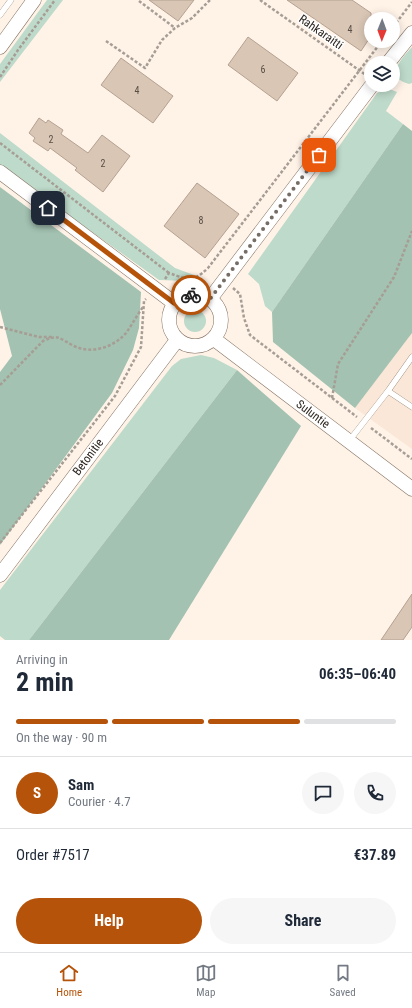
<!DOCTYPE html>
<meta charset="utf-8">
<style>
:root{--surface:#fff;--page:#f6f6f7;--text:#1f2937;--muted:#747a83;--line:#e0e1e3;--accent:#b45309}
body{margin:0;font-family:"Roboto Condensed",sans-serif;background:var(--page);color:var(--text);height:100vh;display:flex;flex-direction:column;font-size:15px;white-space:nowrap}
*{box-sizing:border-box;margin:0}
p{font-size:13px;color:var(--muted)}
.icon{flex:none;width:22px;height:22px;fill:none;stroke:currentColor;stroke-width:2;stroke-linecap:round;stroke-linejoin:round}
.map{position:relative;height:640px;overflow:hidden}
.side{display:flex;flex-direction:column;background:var(--surface);flex:1}
.side>*{flex:none}
.needle{width:26px;rotate:181deg}
.controls{position:absolute;left:364px;top:12px;display:grid;gap:8px}
.controls a{display:grid;place-items:center;width:36px;height:36px;border-radius:50%;background:var(--surface);box-shadow:0 2px 10px #0003;font-size:20px}
.pin{position:absolute;display:grid;place-items:center;width:34px;height:34px;color:#fff;margin:-17px;border-radius:8px;box-shadow:0 2px 6px #0006}
.courier{position:absolute;display:grid;place-items:center;width:40px;height:40px;margin:-20px;border:3px solid #b45309;border-radius:50%;background:#fff;color:#222;box-shadow:0 1px 5px #0007}
.head em{font-style:normal;font-weight:700}
.head div{display:flex;flex-direction:column-reverse}
.head{display:flex;align-items:center;justify-content:space-between;height:68px;padding:0 16px}
h1{font-size:26px;font-weight:700;line-height:30px}
.bar{display:grid;grid-template-columns:repeat(4,1fr);gap:6px 4px;align-content:center;height:48px;padding:0 16px}
.bar i{height:5px;border-radius:3px;background:var(--line)}
.bar .selected{background:var(--accent)}
.bar p{grid-column:span 4}
.line{display:flex;align-items:center;gap:10px;padding:0 16px;border-top:1px solid var(--line)}
.line div{flex:1}
.round{display:grid;place-items:center;flex:none;width:42px;height:42px;border-radius:21px;background:var(--page)}
.cta{display:flex;gap:8px;margin-top:auto;padding:8px 16px}
.cta a{flex:1;height:46px;border-radius:24px;background:var(--accent);color:#fff;font-size:16px;font-weight:700;line-height:46px;text-align:center}
.cta a+a{background:var(--page);color:var(--text)}
.menu{display:flex;justify-content:space-around;align-items:center;height:56px;border-top:1px solid var(--line);background:var(--surface);font-size:11px;color:var(--muted)}
.menu a{display:grid;justify-items:center;gap:2px}
.menu .selected{color:var(--accent)}
.map>svg:first-child{display:block}
.commercial{fill:#fae7d7}
.green{fill:#bedaca}
.forest{fill:#a3c2b1}
.building{fill:#d9c6b5;stroke:#b4a191}
.lines{fill:none;stroke-linecap:round;stroke-linejoin:round}
.service-casing{stroke:#847363;stroke-width:6}
.tertiary-casing{stroke:#847363;stroke-width:15}
.path{stroke:#a69d94;stroke-width:2.5;stroke-dasharray:3 2;stroke-linecap:butt}
.service{stroke:#fff;stroke-width:5.5}
.tertiary{stroke:#fff;stroke-width:14}
.done{stroke:#766e66;stroke-width:4;stroke-dasharray:0 7.2}
.route{stroke:#b45309;stroke-width:5}
.labels{text-anchor:middle;dominant-baseline:central;stroke-width:3;stroke-linejoin:round;paint-order:stroke}
.number-label{font-size:10px;fill:#584e45}
.street-label{font-size:12px;fill:#2d2620;stroke:#fff}
</style>
<div class="map">
<svg width="412" height="640" viewBox="0 0 412 640">
<rect width="100%" height="100%" fill="#fff3e8"/>
<!-- commercial -->
<path class="commercial" d="M 412,333 L 412,449 L 355,408 Z"/>
<!-- green -->
<g class="green">
<path d="M 47,0 L 63,0 L 0,82 L 0,64 Z"/>
<path d="M 412,47 L 412,83 L 409,84 C 384,77 401,59 412,47 Z"/>
<path d="M 387,88 L 397,92 L 386,111 L 403,124 L 272,312 L 265,306 L 259,284 L 248,274 L 377,93 Z"/>
<path d="M 0,133 L 175,268 L 194,275 L 187,281 L 159,280 L 0,166 Z"/>
<circle cx="195" cy="321" r="11"/>
<path d="M 201,355 L 214,358 L 237,370 L 29,640 L 5,640 L 0,636 L 0,590 L 172,366 L 181,359 Z"/>
</g>
<!-- forest -->
<g class="forest">
<path d="M 403,124 L 412,131 L 412,333 L 355,408 L 273,342 L 272,312 Z"/>
<path d="M 0,187 L 141,292 L 139,328 L 133,350 L 112,393 L 0,545 L 0,372 L 12,356 L 0,309 Z"/>
<path d="M 237,370 L 301,426 L 169,640 L 29,640 Z"/>
</g>
<!-- building -->
<g class="building">
<path d="M 149,0 L 194,0 L 178,21 Z"/>
<path d="M 287,0 L 352,0 L 371,13 L 371,36 L 361,51 Z"/>
<path d="M 248,37 L 298,73 L 277,101 L 228,65 Z"/>
<path d="M 121,58 L 173,96 L 153,123 L 101,85 Z"/>
<path d="M 39,118 L 46,123 L 48,120 L 63,130 L 61,134 L 88,153 L 102,135 L 130,156 L 103,192 L 75,170 L 77,168 L 50,148 L 48,151 L 33,141 L 35,138 L 29,133 Z"/>
<path d="M 197,183 L 239,214 L 205,258 L 164,226 Z"/>
<path d="M 412,594 L 412,627 L 403,640 L 381,640 Z"/>
</g>
<g class="lines">
<defs>
<g id="service">
<path d="M 0,15 L 11,0"/>
<path d="M 388,391 L 412,357"/>
<path d="M 349,441 L 388,391 L 412,407"/>
</g>
<g id="tertiary">
<path d="M 0,47 L 34,0"/>
<path d="M 388,63 L 412,33"/>
<path d="M 0,172 L 174,303"/>
<circle cx="195" cy="320" r="26"/>
<path d="M 210,299 L 372,85"/>
<path d="M 214,339 L 412,489"/>
<path d="M 0,575 L 177,340"/>
</g>
</defs>
<!-- service casing -->
<use href="#service" class="service-casing"/>
<!-- tertiary casing -->
<use href="#tertiary" class="tertiary-casing"/>
<!-- path -->
<g class="path">
<path d="M 260,0 L 366,75"/>
<path d="M 139,1 L 175,28"/>
<path d="M 393,27 L 412,2"/>
<path d="M 106,41 L 145,68 L 162,40 L 175,28 L 192,18 L 210,0"/>
<path d="M 0,77 L 18,50 L 55,0"/>
<path d="M 0,143 L 169,273"/>
<path d="M 165,279 L 169,273 C 189,280 192,283 208,268 L 382,41"/>
<path d="M 233,288 L 240,294 L 244,318 L 250,335 L 357,417"/>
<path d="M 0,327 L 39,337 L 52,337"/>
<path d="M 0,385 L 43,341 C 58,334 59,338 72,345 C 90,355 113,348 126,333 C 132,325 137,315 143,307"/>
<path d="M 332,398 L 338,364 L 394,277 L 412,231"/>
<path d="M 371,428 L 412,459"/>
<path d="M 0,543 L 115,396 L 141,347 L 144,301 L 146,299"/>
</g>
<!-- service -->
<use href="#service" class="service"/>
<!-- tertiary -->
<use href="#tertiary" class="tertiary"/>
</g>
<g class="lines">
<!-- done -->
<path class="done" d="M 191,295 L 198,294 L 210,299 L 319,155"/>
<!-- route -->
<path class="route" d="M 48,208 L 174,303 L 185,296 L 191,295"/>
</g>
<g class="labels">
<!-- number labels -->
<g class="number-label">
<text x="350" y="29">4</text>
<text x="263" y="69">6</text>
<text x="137" y="90">4</text>
<text x="51" y="139">2</text>
<text x="103" y="163">2</text>
<text x="201" y="220">8</text>
</g>
<!-- street labels -->
<g class="street-label">
<text transform="translate(321 32) rotate(35)">Rahkaraitti</text>
<text transform="translate(313 414) rotate(37)">Suluntie</text>
<text transform="translate(88 457) rotate(-53)">Betonitie</text>
</g>
</g>
</svg>
<div class="controls">
<a><svg class="needle" viewBox="-14 -14 28 28"><path d="M0-13l5 13h-10z" fill="#e53935"/><path d="M0 13l5-13h-10z" fill="#747a83"/></svg></a>
<a><svg class="icon" aria-label="layers" viewBox="0 0 24 24"><path d="M12 4l9 5-9 5-9-5zM3 14l9 5 9-5"/></svg></a>
</div>
<div class="pin" style="left:319px;top:155px;background:#ea580c"><svg class="icon" aria-label="bag" viewBox="0 0 24 24"><path d="M5 8h14l-1 12H6zM9 8a3 3 0 0 1 6 0"/></svg></div>
<div class="pin" style="left:48px;top:208px;background:#1f2937"><svg class="icon" aria-label="home" viewBox="0 0 24 24"><path d="M3 11l9-7 9 7M6 9v11h12V9"/></svg></div>
<div class="courier" style="left:191px;top:295px"><svg class="icon" aria-label="bike" viewBox="0 0 24 24"><circle cx="6" cy="16" r="4"/><circle cx="18" cy="16" r="4"/><path d="M6 16l4-8h5l3 8M10 8l3 8H6M13 5h3"/></svg></div>
</div>
<section class="side">
<div class="head"><div><h1>2 min</h1><p>Arriving in</p></div><em>06:35–06:40</em></div>
<div class="bar"><i class="selected"></i><i class="selected"></i><i class="selected"></i><i></i><p>On the way · 90 m</p></div>
<div class="line" style="height:72px"><b class="round" style="background:var(--accent);color:#fff">S</b><div><b>Sam</b><p>Courier · 4.7</p></div><a class="round"><svg class="icon" aria-label="chat" viewBox="0 0 24 24"><path d="M4 5h16v11H9l-5 4z"/></svg></a><a class="round"><svg class="icon" aria-label="phone" viewBox="0 0 24 24"><path d="M5 4h4l2 5-3 2q2 4 5 5l2-3 5 2v4C11 20 4 13 5 4z"/></svg></a></div>
<div class="line" style="height:52px"><div>Order #7517</div><b>€37.89</b></div>
<div class="cta"><a>Help</a><a>Share</a></div>
</section>
<nav class="menu">
<a class="selected"><svg class="icon" aria-label="home" viewBox="0 0 24 24"><path d="M3 11l9-7 9 7M6 9v11h12V9"/></svg>Home</a>
<a><svg class="icon" aria-label="map" viewBox="0 0 24 24"><path d="M3 6l6-2 6 2 6-2v14l-6 2-6-2-6 2zM9 4v14M15 6v14"/></svg>Map</a>
<a><svg class="icon" aria-label="saved" viewBox="0 0 24 24"><path d="M7 4h10v16l-5-4-5 4z"/></svg>Saved</a>
</nav>
